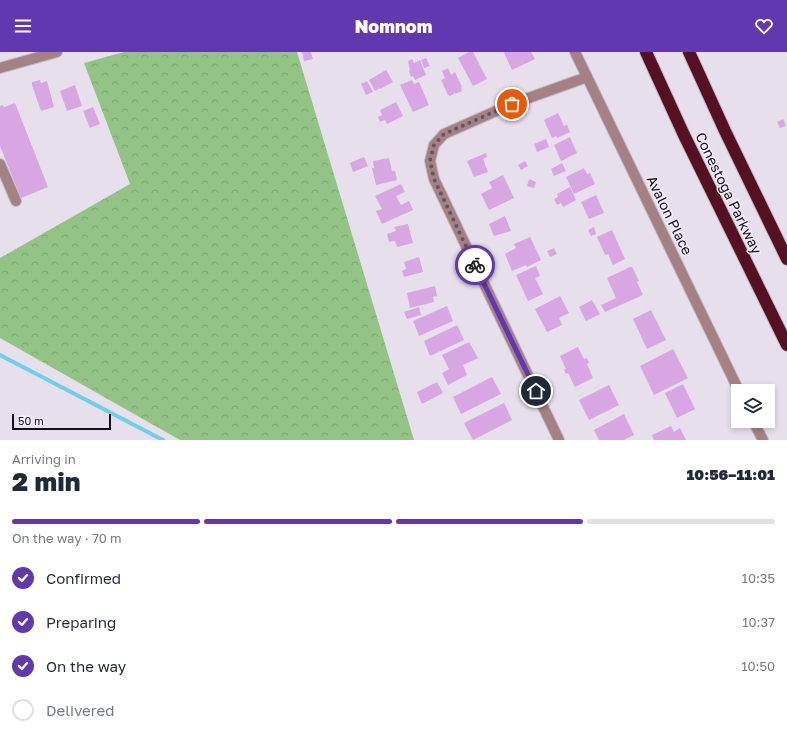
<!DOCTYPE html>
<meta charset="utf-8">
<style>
:root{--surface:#fff;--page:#f6f6f7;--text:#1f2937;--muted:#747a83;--line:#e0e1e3;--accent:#6238b0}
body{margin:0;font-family:"Golos Text",sans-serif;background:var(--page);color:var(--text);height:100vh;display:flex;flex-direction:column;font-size:15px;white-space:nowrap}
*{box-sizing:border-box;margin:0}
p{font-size:13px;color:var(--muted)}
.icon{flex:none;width:22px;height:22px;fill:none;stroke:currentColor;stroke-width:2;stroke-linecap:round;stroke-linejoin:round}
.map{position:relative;height:388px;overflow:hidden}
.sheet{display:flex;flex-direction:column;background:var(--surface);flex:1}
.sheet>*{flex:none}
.buttons{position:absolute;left:731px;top:332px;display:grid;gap:8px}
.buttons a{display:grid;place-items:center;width:44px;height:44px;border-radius:0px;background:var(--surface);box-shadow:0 2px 6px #0003;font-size:20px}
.scale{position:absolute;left:12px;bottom:10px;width:99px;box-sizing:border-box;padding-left:4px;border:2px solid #121014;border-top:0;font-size:11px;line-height:14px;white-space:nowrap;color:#121014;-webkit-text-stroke:3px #f4eef9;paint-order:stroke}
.pin{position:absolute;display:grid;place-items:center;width:34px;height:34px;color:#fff;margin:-17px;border:2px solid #fff;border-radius:50%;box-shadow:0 1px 4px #0007}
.courier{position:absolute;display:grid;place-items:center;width:40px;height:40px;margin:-20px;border:3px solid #6238b0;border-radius:50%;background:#fff;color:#222;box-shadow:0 1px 5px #0007}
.summary em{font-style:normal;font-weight:800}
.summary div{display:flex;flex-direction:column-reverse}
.summary{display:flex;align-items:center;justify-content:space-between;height:68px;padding:0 12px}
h1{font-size:26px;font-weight:800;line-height:30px}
.bar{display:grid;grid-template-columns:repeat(4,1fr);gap:6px 4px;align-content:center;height:48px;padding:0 12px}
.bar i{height:5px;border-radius:3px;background:var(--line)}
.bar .current{background:var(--accent)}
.bar p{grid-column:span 4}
ol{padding:0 12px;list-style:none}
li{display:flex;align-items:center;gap:12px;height:44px}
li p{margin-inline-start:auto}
li .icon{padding:4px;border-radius:50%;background:var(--accent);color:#fff;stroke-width:4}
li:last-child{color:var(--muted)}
li i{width:22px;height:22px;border:2px solid var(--line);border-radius:50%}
header{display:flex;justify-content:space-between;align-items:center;height:52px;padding:0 12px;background:var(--accent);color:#fff;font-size:18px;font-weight:800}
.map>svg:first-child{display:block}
.forest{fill:url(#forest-crowns)}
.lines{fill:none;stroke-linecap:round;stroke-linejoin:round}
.stream{stroke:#6ecfec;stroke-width:4}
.building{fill:#d8a6e3}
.minor-casing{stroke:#c1bbc5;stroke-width:12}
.highway-casing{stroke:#c1bbc5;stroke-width:14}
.minor{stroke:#a58186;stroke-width:10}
.highway{stroke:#551024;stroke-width:12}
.done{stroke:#5d5960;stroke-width:4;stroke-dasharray:0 7.2}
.route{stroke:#6238b0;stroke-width:5}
.labels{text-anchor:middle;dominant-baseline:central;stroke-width:3;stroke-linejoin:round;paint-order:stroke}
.street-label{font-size:14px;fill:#121014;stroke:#f4eef9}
</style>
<header><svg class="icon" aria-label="menu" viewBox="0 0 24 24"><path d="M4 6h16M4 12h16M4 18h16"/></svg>Nomnom<svg class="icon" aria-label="heart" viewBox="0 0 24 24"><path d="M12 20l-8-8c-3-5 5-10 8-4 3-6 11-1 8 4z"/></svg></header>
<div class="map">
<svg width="787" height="388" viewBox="0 0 787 388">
<defs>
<pattern id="forest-crowns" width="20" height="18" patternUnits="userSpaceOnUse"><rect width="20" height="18" fill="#93c486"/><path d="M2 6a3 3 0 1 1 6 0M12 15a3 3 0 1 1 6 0" fill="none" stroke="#7ea773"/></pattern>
</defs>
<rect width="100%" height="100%" fill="#e7e0ec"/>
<!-- forest -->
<path class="forest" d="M 124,0 L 297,0 L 414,388 L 180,388 L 0,286 L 0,206 L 130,132 L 84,11 Z"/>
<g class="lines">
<!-- stream -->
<path class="stream" d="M 0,303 L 163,388"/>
</g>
<!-- building -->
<g class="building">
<path d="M 302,0 L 311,0 L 313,7 L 304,9 Z"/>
<path d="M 469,0 L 473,0 L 487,27 L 473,34 L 458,6 Z"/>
<path d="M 505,0 L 531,0 L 535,7 L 512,18 L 504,1 Z"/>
<path d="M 426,6 L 430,14 L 424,16 L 421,8 Z"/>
<path d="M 412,7 L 414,11 L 420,8 L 426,23 L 415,28 L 413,24 L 411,25 L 409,19 L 410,18 L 408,9 Z"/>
<path d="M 448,16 L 451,23 L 455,20 L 462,35 L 461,35 L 462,39 L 455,42 L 454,40 L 454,42 L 450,44 L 448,43 L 441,28 L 445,26 L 442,19 Z"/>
<path d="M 386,18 L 393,30 L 380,37 L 380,36 L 375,39 L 369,28 Z"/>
<path d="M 40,28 L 41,31 L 47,29 L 54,55 L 41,59 L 32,33 L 32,30 Z"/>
<path d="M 412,28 L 414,32 L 419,30 L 429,53 L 413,60 L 400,33 Z"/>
<path d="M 367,29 L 373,40 L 366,43 L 361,32 Z"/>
<path d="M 75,33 L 82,54 L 67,59 L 60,39 Z"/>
<path d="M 396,50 L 403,64 L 387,72 L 385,68 L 380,70 L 378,65 L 382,63 L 380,58 Z"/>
<path d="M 15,51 L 48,135 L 21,146 L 0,94 L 0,54 L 3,53 L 4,55 Z"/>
<path d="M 93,55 L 100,72 L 90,76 L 83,59 Z"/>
<path d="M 558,61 L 564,74 L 567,73 L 570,80 L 557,86 L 556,84 L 552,86 L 544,68 Z"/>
<path d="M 783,67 L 786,74 L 780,76 L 777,70 Z"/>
<path d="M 570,85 L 577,101 L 561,109 L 554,93 Z"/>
<path d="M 546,87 L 549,95 L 537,100 L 534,92 Z"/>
<path d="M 486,101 L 487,105 L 483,107 L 488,120 L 474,125 L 467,109 Z"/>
<path d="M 364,105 L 368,114 L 353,120 L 350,111 Z"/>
<path d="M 389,106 L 392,119 L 395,119 L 397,128 L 376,133 L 372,116 L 374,116 L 373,109 Z"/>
<path d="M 525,109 L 528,114 L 521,118 L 518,113 Z"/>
<path d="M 562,111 L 566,119 L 554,124 L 551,117 Z"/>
<path d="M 584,116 L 587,122 L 590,121 L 595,132 L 574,142 L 566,125 Z"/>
<path d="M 503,123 L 514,146 L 489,158 L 481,142 L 492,136 L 489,130 Z"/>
<path d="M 529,127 L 536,130 L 534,136 L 527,134 Z"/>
<path d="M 401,132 L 405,140 L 396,144 L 401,153 L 409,149 L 413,158 L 382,172 L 376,159 L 382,157 L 375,144 Z"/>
<path d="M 570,135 L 576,148 L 563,155 L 561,151 L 557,153 L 554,147 L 558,145 L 557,142 Z"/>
<path d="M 596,143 L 604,161 L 589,167 L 581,150 Z"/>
<path d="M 505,164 L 511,179 L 494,184 L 489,172 Z"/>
<path d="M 408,172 L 413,191 L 397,195 L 395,189 L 389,190 L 387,182 L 396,179 L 394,175 Z"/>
<path d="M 594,175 L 596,182 L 591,184 L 588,178 Z"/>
<path d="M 612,178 L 625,207 L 613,213 L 608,202 L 605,203 L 597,185 Z"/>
<path d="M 530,185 L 541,208 L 527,215 L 526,213 L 512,219 L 505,202 L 516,196 L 514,192 Z"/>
<path d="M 554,196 L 557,202 L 550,205 L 547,199 Z"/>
<path d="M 419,205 L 423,220 L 404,225 L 402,219 L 406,217 L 404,210 Z"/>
<path d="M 536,214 L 540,224 L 535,226 L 543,242 L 528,249 L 516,223 Z"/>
<path d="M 630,215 L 632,215 L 639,229 L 637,230 L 643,243 L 605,260 L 601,253 L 616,246 L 607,226 Z"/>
<path d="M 435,234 L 437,244 L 433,245 L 434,250 L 410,256 L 407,241 Z"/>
<path d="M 560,244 L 569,261 L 559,266 L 562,273 L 547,280 L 535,257 Z"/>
<path d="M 592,248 L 600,262 L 586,269 L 579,255 Z"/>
<path d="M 447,254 L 453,269 L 419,284 L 413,269 Z"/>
<path d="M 419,255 L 421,263 L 407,267 L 404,260 Z"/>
<path d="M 651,258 L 666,288 L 647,297 L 633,267 Z"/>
<path d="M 457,273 L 464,288 L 430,304 L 424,289 Z"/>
<path d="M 469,290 L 478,306 L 463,313 L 467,323 L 448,333 L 442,321 L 449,317 L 442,303 Z"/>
<path d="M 578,295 L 584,307 L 587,306 L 589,311 L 587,312 L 593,326 L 575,335 L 568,321 L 566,322 L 564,318 L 566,317 L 560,304 Z"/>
<path d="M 673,297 L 688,326 L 654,343 L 640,314 Z"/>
<path d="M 492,325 L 501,342 L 461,362 L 453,345 Z"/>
<path d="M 437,330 L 443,341 L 422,352 L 417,340 Z"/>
<path d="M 683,332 L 695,357 L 677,366 L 665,341 Z"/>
<path d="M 609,333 L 619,353 L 589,368 L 579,348 Z"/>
<path d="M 504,351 L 512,368 L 473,388 L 464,371 Z"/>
<path d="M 624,362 L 634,383 L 624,388 L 599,388 L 594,378 Z"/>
<path d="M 671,374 L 674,380 L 680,376 L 686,388 L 654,388 L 652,383 Z"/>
</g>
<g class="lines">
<defs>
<g id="minor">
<path d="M 575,0 L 739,339"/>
<path d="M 0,16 L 57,0"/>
<path d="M 0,112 L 16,149"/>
<path d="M 753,369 L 763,388"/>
<path d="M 559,388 L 434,127 L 430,109 L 434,93 L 444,82 L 512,52 L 587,25"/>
</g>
<g id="highway">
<path d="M 646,0 L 684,83 L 787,293"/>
<path d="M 689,0 L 725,79 L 787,207"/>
</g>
</defs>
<!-- minor casing -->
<use href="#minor" class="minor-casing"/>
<!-- highway casing -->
<use href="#highway" class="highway-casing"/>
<!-- minor -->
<use href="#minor" class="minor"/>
<!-- highway -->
<use href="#highway" class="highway"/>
</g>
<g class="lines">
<!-- done -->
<path class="done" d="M 475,213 L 434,127 L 430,109 L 434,93 L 444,82 L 512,52"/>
<!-- route -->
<path class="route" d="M 475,213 L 536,339"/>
</g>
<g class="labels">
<!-- street labels -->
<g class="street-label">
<text transform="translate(729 141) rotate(64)">Conestoga Parkway</text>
<text transform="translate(670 163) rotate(64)">Avalon Place</text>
</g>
</g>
</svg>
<div class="buttons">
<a><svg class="icon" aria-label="layers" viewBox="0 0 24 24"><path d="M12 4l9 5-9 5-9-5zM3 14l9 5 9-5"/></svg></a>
</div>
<div class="scale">50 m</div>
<div class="pin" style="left:512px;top:52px;background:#ea580c"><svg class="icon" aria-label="bag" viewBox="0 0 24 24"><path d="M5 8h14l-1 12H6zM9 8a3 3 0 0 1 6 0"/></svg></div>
<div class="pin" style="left:536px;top:339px;background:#1f2937"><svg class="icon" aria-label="home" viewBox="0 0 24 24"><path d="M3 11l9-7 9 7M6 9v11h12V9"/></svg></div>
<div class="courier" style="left:475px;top:213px"><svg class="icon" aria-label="bike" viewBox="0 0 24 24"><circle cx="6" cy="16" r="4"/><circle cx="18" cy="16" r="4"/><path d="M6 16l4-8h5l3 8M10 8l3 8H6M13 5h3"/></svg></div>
</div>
<section class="sheet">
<div class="summary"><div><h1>2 min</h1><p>Arriving in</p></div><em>10:56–11:01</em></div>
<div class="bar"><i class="current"></i><i class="current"></i><i class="current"></i><i></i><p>On the way · 70 m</p></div>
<ol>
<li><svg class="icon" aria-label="check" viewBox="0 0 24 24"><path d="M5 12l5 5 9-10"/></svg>Confirmed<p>10:35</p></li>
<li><svg class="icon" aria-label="check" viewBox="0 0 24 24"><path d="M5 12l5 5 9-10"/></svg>Preparing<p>10:37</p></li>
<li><svg class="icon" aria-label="check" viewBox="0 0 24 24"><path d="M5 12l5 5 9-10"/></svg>On the way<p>10:50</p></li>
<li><i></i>Delivered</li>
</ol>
</section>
